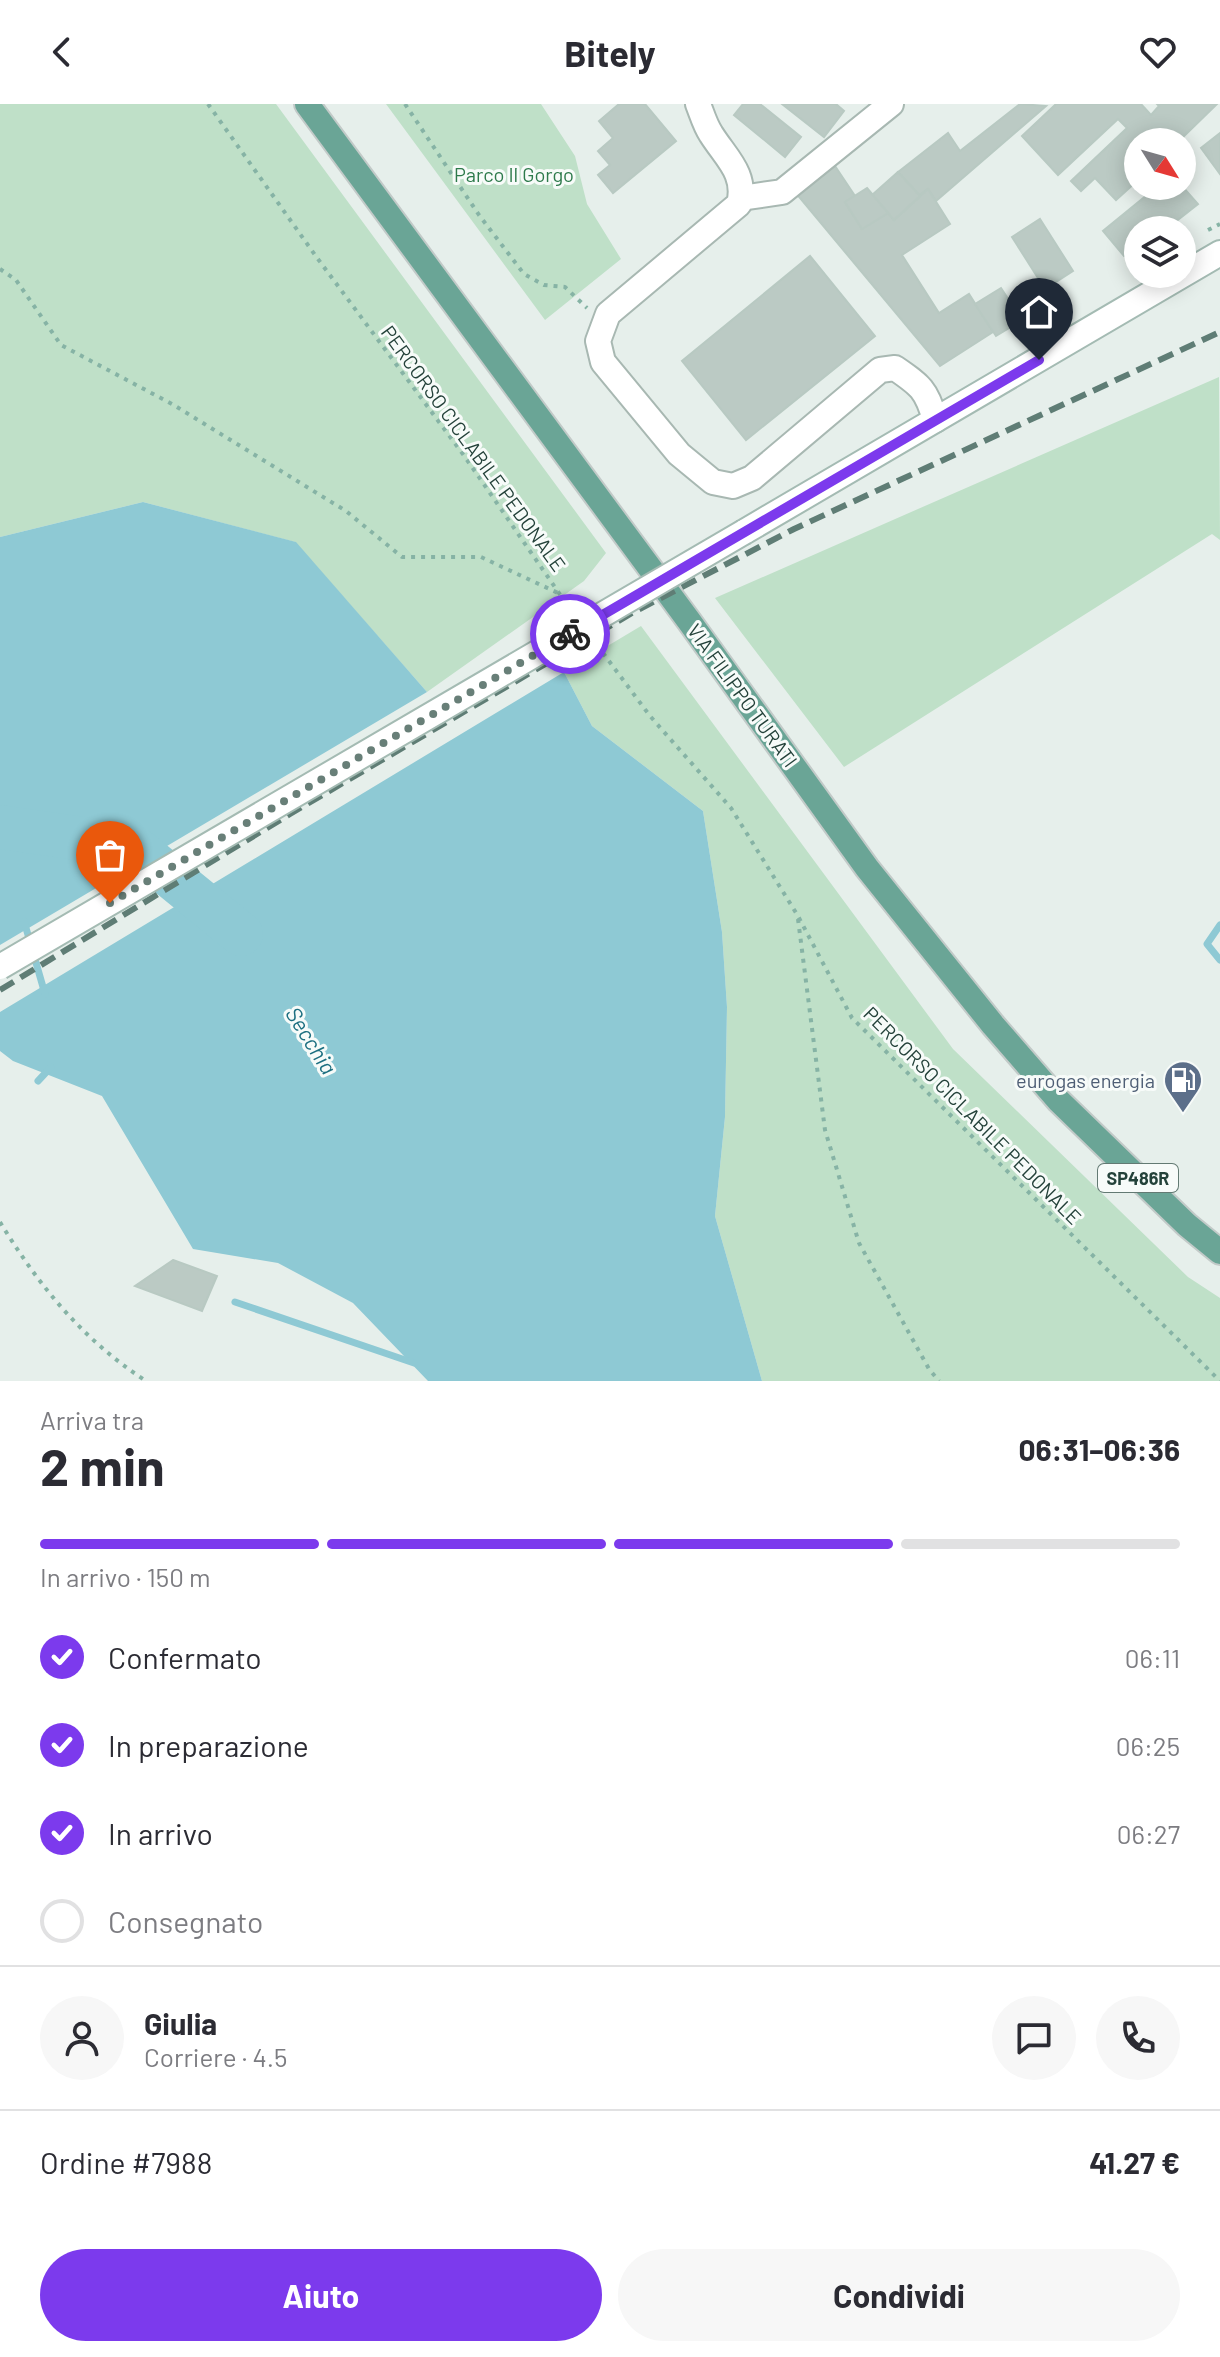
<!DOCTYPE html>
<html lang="it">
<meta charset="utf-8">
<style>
:root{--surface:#fff;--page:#f7f7f7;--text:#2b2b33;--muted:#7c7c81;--line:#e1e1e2;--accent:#7c3aed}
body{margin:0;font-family:Barlow,sans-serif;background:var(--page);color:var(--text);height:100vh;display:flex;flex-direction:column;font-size:30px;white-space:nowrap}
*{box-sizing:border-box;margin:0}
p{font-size:26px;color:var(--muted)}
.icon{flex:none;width:44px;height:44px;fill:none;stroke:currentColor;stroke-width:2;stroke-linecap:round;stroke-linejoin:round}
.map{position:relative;height:1277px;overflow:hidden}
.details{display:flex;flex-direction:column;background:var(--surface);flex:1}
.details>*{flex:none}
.needle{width:52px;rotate:127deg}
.tools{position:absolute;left:1124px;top:24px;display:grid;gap:16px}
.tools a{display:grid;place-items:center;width:72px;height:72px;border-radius:50%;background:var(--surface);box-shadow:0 4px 20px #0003;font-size:40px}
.pin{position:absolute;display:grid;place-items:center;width:68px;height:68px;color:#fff;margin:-82px -34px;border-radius:50% 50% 50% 0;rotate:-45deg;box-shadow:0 0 8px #0007}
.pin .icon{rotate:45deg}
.courier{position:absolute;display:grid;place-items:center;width:80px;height:80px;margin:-40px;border:6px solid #7c3aed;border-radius:50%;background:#fff;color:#222;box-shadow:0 2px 10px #0007}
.overview em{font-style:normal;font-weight:700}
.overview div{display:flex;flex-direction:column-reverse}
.overview{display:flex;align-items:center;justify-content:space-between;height:136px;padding:0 40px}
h1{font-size:52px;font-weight:700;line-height:60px}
.bar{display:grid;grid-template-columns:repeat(4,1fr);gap:12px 8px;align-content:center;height:96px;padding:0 40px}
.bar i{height:10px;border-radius:6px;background:var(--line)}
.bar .on{background:var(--accent)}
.bar p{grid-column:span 4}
.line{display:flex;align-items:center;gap:20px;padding:0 40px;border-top:2px solid var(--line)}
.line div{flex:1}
.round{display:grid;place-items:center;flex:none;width:84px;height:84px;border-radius:42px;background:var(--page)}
ol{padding:0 40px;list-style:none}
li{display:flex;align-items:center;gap:24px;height:88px}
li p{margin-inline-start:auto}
li .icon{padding:8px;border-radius:50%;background:var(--accent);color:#fff;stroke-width:4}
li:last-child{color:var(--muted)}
li i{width:44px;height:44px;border:4px solid var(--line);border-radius:50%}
.cta{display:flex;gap:16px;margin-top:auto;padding:16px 40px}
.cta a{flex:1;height:92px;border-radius:48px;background:var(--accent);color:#fff;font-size:32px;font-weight:700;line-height:92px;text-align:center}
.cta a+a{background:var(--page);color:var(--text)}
header{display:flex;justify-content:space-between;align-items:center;height:104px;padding:0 40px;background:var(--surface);font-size:36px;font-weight:700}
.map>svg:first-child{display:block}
.green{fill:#bfe0c8}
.water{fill:#8ec9d4}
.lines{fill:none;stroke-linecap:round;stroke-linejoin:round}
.stream{stroke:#8ec9d4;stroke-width:7}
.river{stroke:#8ec9d4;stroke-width:44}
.building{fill:#bbcac4;stroke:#b8c9c2;stroke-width:2}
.street-casing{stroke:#a8b8b2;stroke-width:28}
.secondary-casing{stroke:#a4bbb3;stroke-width:28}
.primary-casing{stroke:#c2cac8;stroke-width:28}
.path{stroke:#86b3a5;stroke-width:4;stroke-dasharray:4 6;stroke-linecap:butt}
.street{stroke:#fff;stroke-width:24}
.secondary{stroke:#fff;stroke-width:24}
.primary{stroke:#6aa596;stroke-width:24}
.rail{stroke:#5f7d75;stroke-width:6;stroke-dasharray:16 8;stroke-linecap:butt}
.secondary-bridge-casing{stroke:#a4bbb3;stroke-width:28;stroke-linecap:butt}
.secondary-bridge{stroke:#fff;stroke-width:24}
.done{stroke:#687f78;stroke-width:8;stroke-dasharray:0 14.4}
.route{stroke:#7c3aed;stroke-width:10}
.labels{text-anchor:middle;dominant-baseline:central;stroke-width:6;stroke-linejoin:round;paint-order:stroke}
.shield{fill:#f7fbf9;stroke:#637a73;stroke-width:2}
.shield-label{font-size:18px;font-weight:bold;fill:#24423a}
.park-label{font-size:20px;fill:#2d7a4b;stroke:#f7fbf9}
.street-label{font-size:20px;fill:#24423a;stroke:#f7fbf9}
.service-label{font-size:20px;fill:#4e5e75;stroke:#f7fbf9;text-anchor:end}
.water-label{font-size:22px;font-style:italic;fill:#1c6f80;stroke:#f7fbf9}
</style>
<header><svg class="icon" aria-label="back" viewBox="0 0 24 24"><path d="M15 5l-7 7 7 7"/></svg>Bitely<svg class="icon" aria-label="heart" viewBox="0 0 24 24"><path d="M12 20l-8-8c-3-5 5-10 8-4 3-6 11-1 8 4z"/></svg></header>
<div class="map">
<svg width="1220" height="1277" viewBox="0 0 1220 1277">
<rect width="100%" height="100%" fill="#e6efeb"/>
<!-- green -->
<g class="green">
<path d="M 0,0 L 276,0 L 606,449 L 584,477 L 427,588 L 295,438 L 143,398 L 0,433 Z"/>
<path d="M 386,0 L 541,0 L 575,52 L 587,100 L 621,155 L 545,216 Z"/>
<path d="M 1219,273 L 1220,436 L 1212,430 L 844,663 L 715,494 Z"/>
<path d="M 641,522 L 953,945 L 1188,1173 L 1220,1194 L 1220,1277 L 762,1277 L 715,1112 L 725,1013 L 727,903 L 722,828 L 703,707 L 592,622 L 564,568 Z"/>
</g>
<!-- water -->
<g class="water">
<path d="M 143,398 L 296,438 L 427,588 L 0,841 L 0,433 Z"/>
<path d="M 564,568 L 592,622 L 703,707 L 722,828 L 727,903 L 725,1013 L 715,1112 L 762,1277 L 428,1277 L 353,1199 L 278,1159 L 193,1145 L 102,992 L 13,957 L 0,947 L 0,908 Z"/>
</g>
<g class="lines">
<!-- stream -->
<g class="stream">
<path d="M 24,817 L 45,890"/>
<path d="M 1220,821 L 1207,840 L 1220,856"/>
<path d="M 38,977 L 51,963"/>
<path d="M 235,1198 L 414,1259"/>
</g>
<!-- river -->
<path class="river" d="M 0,723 L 133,742 L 241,830"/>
</g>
<!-- building -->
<g class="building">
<path d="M 619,0 L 645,0 L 676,37 L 613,89 L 598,71 L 610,61 L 598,47 L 613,34 L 599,17 Z"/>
<path d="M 743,0 L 760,0 L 801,33 L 785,53 L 734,11 Z"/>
<path d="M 782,0 L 836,0 L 844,7 L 824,33 Z"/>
<path d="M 1020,0 L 1046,2 L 936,97 L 928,85 L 919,91 L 898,68 L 948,29 L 960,47 Z"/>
<path d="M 1056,0 L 1141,0 L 1151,11 L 1159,2 L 1157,0 L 1217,0 L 1178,38 L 1138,38 L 1138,76 L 1116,96 L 1095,74 L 1081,87 L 1071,77 L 1127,24 L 1118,15 L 1058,71 L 1022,32 Z"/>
<path d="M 1220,29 L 1220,70 L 1201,44 Z"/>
<path d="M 835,62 L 855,92 L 845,98 L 862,125 L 888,109 L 894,116 L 928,85 L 950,120 L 902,151 L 939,209 L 969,190 L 993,228 L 940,262 L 795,88 Z"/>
<path d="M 898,68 L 920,92 L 894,116 L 872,91 Z"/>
<path d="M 1158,82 L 1182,82 L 1198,100 L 1165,126 L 1138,126 L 1138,144 L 1124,152 L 1103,127 Z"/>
<path d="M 867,84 L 888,109 L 862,125 L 845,98 Z"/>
<path d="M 1040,115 L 1073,167 L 1045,185 L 1012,133 Z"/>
<path d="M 810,152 L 875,232 L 746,336 L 682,257 Z"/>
<path d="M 1001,184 L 1022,216 L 996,232 L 975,200 Z"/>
<path d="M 173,1156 L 217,1172 L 202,1207 L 135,1182 Z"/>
</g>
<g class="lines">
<defs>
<g id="street">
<path d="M 698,0 C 702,10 705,21 711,30 C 726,54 747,70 739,100 L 608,210 L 598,237 L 603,258 L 679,350 L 713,378 L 733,382 L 752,374 L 880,266 L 895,264 C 920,281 927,286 935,316"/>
<path d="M 741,94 L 782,88 L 891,0"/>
</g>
<path id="secondary" d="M 744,428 L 1220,149"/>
<path id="primary" d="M 307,0 L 689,517 L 867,764 L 993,921 L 1059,997 L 1187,1121 L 1220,1148"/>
</defs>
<!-- street casing -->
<use href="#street" class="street-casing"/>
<!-- secondary casing -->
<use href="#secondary" class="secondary-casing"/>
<!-- primary casing -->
<use href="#primary" class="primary-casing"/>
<!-- path -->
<g class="path">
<path d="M 208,0 L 315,151 L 465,353 L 570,505"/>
<path d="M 405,0 L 479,111 L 524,170 L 544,181 L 565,183 L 587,204"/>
<path d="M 1208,126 L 1220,120"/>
<path d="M 0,165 L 16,176 L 61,241 L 172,300 L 346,407 L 402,453 L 481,453 L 558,489"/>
<path d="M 597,541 L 650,612 L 731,704 L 798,812 L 852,914 L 1220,1277"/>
<path d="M 798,815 L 825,1026 L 859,1139 L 929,1265 L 939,1277"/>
<path d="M 0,1118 C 39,1182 83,1236 146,1277"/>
</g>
<!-- street -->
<use href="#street" class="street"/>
<!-- secondary -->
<use href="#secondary" class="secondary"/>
<!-- primary -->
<use href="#primary" class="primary"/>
<!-- rail -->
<path class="rail" d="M 0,886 L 290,710 L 632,509 L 794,425 L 1220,228"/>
<defs>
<path id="secondary-bridge" d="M 0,863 L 744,428"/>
</defs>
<!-- secondary-bridge casing -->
<use href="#secondary-bridge" class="secondary-bridge-casing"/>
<!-- secondary-bridge -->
<use href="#secondary-bridge" class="secondary-bridge"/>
</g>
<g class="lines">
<!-- done -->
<path class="done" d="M 110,799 L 570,530"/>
<!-- route -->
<path class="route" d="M 570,530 L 1039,256"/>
</g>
<!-- icons -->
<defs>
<symbol id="fuel-pin" viewBox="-11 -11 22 30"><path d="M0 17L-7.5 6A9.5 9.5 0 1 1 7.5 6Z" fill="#5c6f8a" stroke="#f7fbf9"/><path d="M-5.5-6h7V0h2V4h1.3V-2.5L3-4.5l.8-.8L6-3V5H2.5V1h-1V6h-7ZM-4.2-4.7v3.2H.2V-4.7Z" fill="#fff"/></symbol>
</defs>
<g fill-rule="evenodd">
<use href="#fuel-pin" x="1161" y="954" width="44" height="60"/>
</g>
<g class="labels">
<!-- shield labels -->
<rect class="shield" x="1098" y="1060" width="80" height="28" rx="6"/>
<g class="shield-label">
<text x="1138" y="1074">SP486R</text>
</g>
<!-- park labels -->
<g class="park-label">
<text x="514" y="70">Parco Il Gorgo</text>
</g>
<!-- street labels -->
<g class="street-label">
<text transform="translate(474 344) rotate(54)">PERCORSO CICLABILE PEDONALE</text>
<text transform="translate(743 591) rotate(54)">VIA FILIPPO TURATI</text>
<text transform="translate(973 1011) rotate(45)">PERCORSO CICLABILE PEDONALE</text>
</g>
<!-- service labels -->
<g class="service-label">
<text x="1155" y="976">eurogas energia</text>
</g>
<!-- water labels -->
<g class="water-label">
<text transform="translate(312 936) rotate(58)">Secchia</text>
</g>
</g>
</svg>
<div class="tools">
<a><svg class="needle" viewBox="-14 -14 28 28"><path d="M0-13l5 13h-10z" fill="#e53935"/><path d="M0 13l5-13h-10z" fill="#7c7c81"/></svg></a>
<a><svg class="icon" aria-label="layers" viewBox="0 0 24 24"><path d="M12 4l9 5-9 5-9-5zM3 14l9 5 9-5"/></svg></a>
</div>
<div class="pin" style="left:110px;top:799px;background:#ea580c"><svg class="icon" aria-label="bag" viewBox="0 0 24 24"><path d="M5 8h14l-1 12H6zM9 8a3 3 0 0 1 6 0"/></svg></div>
<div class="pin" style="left:1039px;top:256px;background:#1f2937"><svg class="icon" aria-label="home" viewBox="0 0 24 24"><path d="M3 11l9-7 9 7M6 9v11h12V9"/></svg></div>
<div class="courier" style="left:570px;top:530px"><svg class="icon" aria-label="bike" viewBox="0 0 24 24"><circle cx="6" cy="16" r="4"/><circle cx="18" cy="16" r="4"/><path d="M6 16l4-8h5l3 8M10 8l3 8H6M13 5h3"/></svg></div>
</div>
<section class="details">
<div class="overview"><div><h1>2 min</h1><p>Arriva tra</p></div><em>06:31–06:36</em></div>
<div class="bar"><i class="on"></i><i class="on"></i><i class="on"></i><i></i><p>In arrivo · 150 m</p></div>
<ol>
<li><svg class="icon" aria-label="check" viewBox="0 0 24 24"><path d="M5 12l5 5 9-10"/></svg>Confermato<p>06:11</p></li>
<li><svg class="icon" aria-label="check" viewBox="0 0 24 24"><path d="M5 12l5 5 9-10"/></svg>In preparazione<p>06:25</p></li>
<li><svg class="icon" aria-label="check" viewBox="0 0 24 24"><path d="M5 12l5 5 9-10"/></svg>In arrivo<p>06:27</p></li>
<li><i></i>Consegnato</li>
</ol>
<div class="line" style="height:144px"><a class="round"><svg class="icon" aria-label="person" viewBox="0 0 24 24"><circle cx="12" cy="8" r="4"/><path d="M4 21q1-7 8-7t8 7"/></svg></a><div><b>Giulia</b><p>Corriere · 4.5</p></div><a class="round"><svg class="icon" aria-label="chat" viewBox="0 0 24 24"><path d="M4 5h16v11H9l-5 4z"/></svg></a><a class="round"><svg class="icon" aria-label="phone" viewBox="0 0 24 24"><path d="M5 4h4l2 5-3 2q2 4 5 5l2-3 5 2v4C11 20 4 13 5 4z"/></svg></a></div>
<div class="line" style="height:104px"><div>Ordine #7988</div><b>41.27 €</b></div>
<div class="cta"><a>Aiuto</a><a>Condividi</a></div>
</section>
